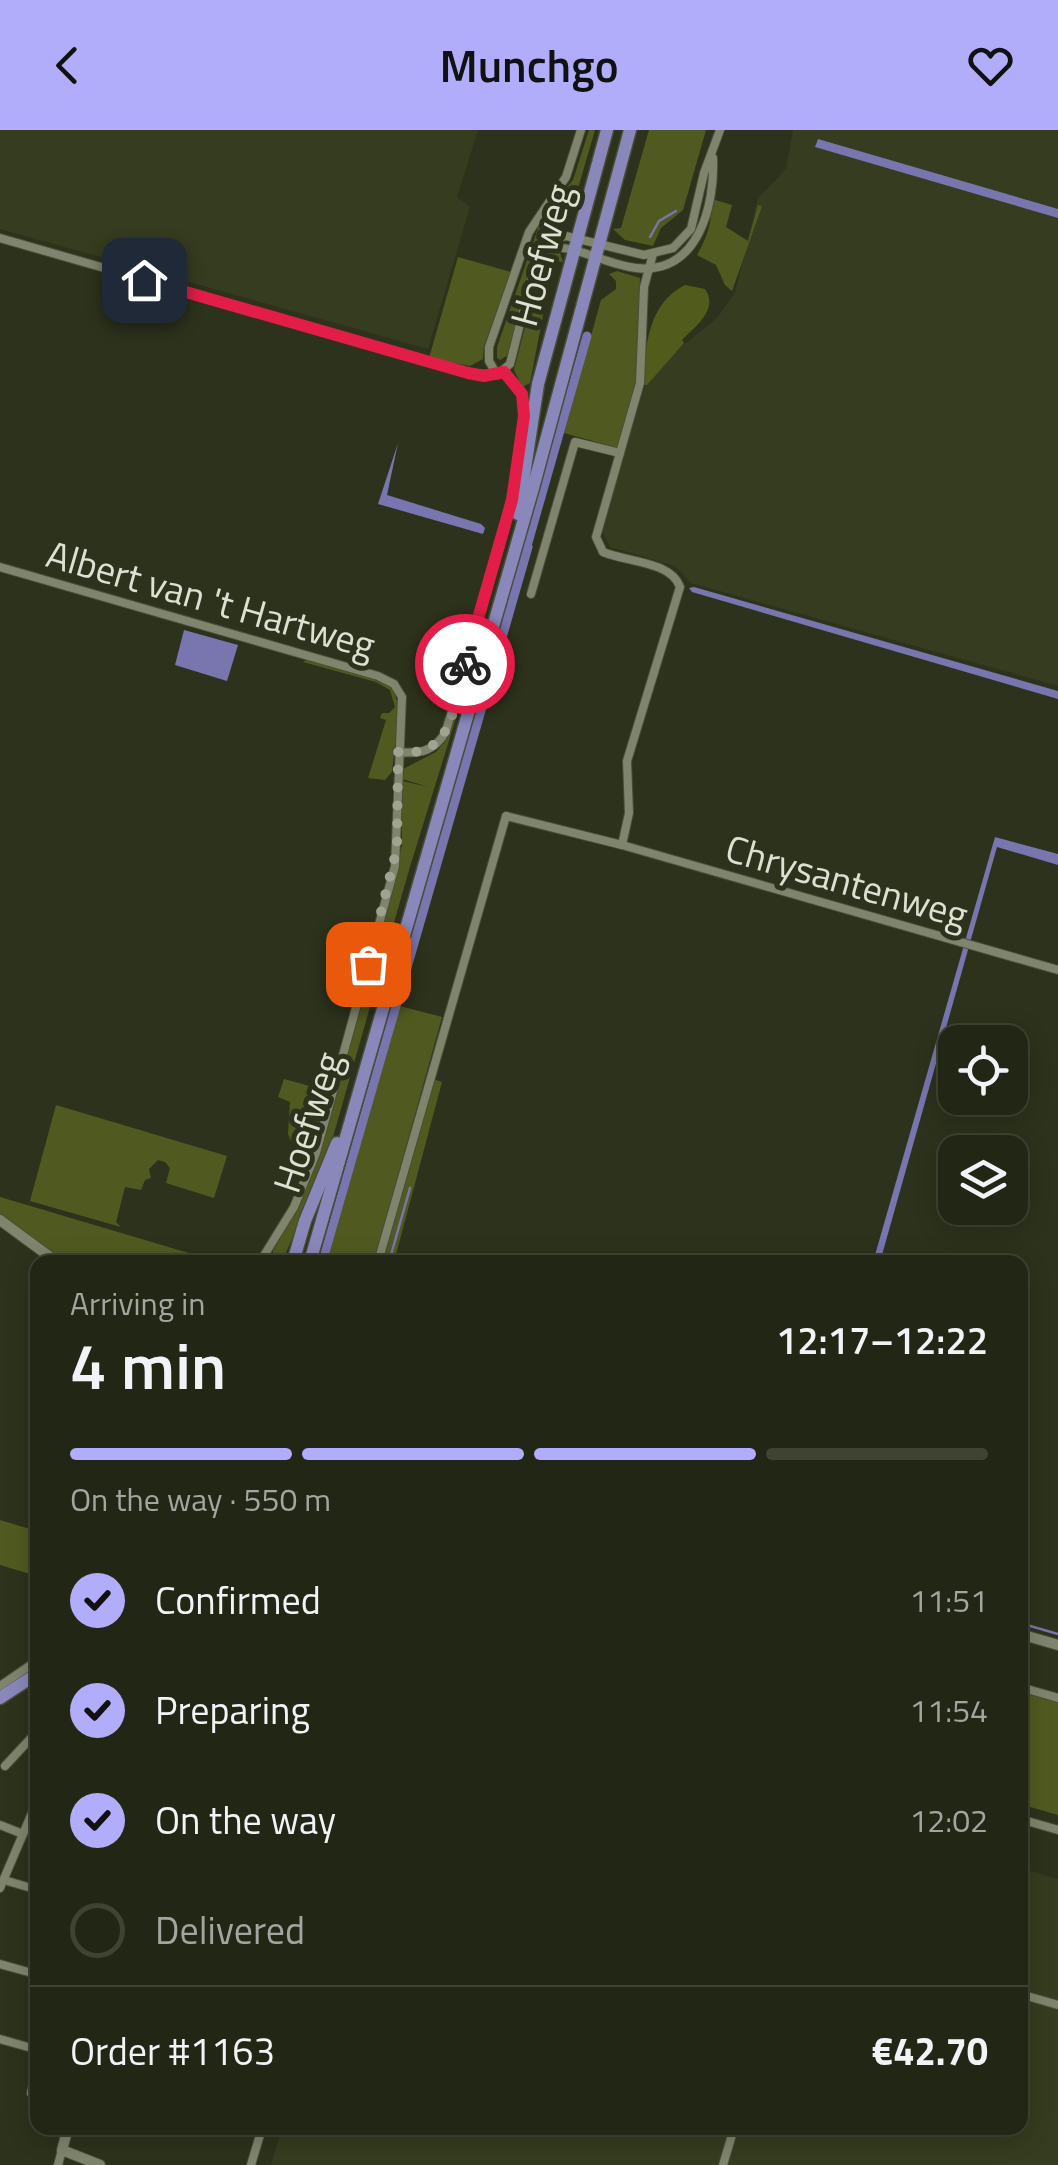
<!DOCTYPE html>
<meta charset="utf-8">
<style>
:root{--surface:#222615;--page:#2a2e1e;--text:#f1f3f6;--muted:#a2a5a0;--line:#3f4334;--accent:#b1adfa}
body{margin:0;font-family:"Titillium Web",sans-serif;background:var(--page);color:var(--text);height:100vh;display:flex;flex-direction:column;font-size:38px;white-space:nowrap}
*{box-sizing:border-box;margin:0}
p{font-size:32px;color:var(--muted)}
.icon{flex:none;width:55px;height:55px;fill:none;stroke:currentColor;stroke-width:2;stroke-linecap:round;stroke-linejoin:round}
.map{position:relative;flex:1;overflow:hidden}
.sheet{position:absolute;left:30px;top:1125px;width:998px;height:880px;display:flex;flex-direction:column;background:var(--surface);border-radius:20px;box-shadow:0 5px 25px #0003,0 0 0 2px var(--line)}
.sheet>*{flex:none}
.buttons{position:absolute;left:938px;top:895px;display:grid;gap:20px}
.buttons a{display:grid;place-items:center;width:90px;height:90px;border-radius:20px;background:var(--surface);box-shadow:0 5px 25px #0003,0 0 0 2px var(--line);font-size:50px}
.pin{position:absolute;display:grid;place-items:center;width:85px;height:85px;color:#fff;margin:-42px;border-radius:20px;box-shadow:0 5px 15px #0006}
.courier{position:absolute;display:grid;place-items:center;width:100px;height:100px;margin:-50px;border:8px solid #e11d48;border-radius:50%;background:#fff;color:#222;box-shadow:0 2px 12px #0007}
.headline em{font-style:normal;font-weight:600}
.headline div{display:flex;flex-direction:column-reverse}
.headline{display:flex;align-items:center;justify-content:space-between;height:170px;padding:0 40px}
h1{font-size:65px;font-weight:600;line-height:75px}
.bar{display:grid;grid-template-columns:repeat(4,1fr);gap:15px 10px;align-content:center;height:120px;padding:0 40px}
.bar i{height:12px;border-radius:8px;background:var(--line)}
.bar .on{background:var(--accent)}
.bar p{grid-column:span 4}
.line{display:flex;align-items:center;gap:25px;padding:0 40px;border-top:2px solid var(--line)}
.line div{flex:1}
ol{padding:0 40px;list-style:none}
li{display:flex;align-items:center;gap:30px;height:110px}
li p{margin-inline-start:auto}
li .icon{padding:10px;border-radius:50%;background:var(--accent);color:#111;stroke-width:4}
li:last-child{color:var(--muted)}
li i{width:55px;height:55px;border:5px solid var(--line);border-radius:50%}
header{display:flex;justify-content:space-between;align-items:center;height:130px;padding:0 40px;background:var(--accent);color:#111;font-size:45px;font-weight:600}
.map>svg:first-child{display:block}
.built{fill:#363c1f}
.green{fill:#505a20}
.forest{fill:#515b1c}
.water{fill:#7875af}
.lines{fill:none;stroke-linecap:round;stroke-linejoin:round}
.stream{stroke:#7875af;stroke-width:2.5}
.canal{stroke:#7875af;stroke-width:9}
.minor-casing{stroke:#4a4d3a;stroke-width:10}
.tertiary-casing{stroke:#4a4d3a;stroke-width:12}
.primary-casing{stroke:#4a4d3a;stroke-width:15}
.minor{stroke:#7f856c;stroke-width:8}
.tertiary{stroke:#7f856c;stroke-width:10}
.primary{stroke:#8a88bb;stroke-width:12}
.done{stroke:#9fa392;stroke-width:10;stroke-dasharray:0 18}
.route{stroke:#e11d48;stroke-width:12}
.labels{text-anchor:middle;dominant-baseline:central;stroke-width:10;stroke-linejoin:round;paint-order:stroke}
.street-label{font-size:38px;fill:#dde0d2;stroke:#2d321c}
</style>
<header><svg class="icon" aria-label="back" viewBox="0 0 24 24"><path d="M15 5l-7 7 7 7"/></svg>Munchgo<svg class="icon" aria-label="heart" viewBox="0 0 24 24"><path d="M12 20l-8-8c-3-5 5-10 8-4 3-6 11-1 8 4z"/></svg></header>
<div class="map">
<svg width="1058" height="2035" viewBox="0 0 1058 2035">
<rect width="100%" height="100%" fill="#2d321c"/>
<!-- built -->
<g class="built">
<path d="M 0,0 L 478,0 L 457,67 L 470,77 L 428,219 L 0,99 Z"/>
<path d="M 793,0 L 1058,0 L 1058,556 L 691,453 L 675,436 L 610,417 L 602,401 L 644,258 L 665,230 L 717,188 L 735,163 L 758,68 L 786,39 Z"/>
<path d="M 1020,1738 L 1058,1749 L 1058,2035 L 271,2035 L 282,1998 L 1020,1998 Z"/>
</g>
<!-- green -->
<g class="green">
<path d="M 589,0 L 595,0 L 568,93 L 543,104 L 537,112 L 508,225 L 500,230 L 497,228 L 497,217 L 542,87 L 573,50 Z"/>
<path d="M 649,0 L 706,0 L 683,80 L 661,98 L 653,116 L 625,110 L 613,99 L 621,98 Z"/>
<path d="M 712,69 L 732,75 L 726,97 L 748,111 L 758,75 L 762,76 L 732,161 L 725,155 L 716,135 L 697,125 C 708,106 712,91 712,69 Z"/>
<path d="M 549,122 L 560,123 L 563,132 L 550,131 L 544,138 L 549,154 L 530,253 L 522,257 L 514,240 L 542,131 Z"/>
<path d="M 458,127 L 511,142 L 484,216 L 483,229 L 470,236 L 429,228 Z"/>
<path d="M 617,141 L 640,148 L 637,249 L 618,318 L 564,303 L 601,170 L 616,159 L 616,151 L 609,144 Z"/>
<path d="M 473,519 L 477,520 L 409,740 L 327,1028 L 282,1132 L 273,1132 L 273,1121 L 300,1073 L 315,1037 L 377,822 L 402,715 L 402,651 L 429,657 L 402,649 L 403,639 L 436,622 L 445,612 Z"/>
<path d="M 308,529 L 382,551 L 393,559 L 399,578 L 392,642 L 385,650 L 368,648 L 386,590 L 380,588 L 382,583 L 389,583 L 395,577 L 390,560 L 376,552 L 303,532 Z"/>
<path d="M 400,876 L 442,887 L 374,1132 L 327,1132 Z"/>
<path d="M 284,949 L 328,961 L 311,1016 L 291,1011 L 288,1004 L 290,972 L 278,967 Z"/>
<path d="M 433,949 L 442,952 L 394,1132 L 382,1132 Z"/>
<path d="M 56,975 L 227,1026 L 214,1068 L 166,1053 L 170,1038 L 165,1032 L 158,1030 L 149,1039 L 151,1048 L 145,1050 L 141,1060 L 125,1057 L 116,1092 L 121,1097 L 30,1071 Z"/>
<path d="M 0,1067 L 219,1132 L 62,1132 L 0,1085 Z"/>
<path d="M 0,1390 L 37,1401 L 37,1446 L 0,1435 Z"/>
<path d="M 1020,1560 L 1058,1570 L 1058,1685 L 1020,1674 Z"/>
</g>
<!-- forest -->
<path class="forest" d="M 685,155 L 705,159 C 719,179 696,196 682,210 L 684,213 L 647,255 L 643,255 C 645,217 648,173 685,155 Z"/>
<!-- water -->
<g class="water">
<path d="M 818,9 L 1058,79 L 1058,88 L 815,17 Z"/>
<path d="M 398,313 L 387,365 L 481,394 L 485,398 L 483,404 L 378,374 Z"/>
<path d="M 524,413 L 533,416 L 327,1132 L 318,1132 Z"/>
<path d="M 694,457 L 1058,561 L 1058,569 L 692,462 L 689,458 Z"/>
<path d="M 184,500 L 238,515 L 227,551 L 175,535 Z"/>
<path d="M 995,707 L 1058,724 L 1058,735 L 997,717 L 880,1132 L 873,1132 Z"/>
</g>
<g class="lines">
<!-- stream -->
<g class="stream">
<path d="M 650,107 L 659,91 L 676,81"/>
<path d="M 389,1132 L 410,1058"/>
<path d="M 1020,1493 L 1058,1504"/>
</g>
<!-- canal -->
<path class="canal" d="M 525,423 L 587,206"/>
<defs>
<g id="minor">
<path d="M 0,108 L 469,243 L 497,245 L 510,234 L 538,122 L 544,110 L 566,106 L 644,125 L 673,118 L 691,99 L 704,43 L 720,0"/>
<path d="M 538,128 L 553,117 C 582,118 608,135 636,138 C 698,145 715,76 713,28"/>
<path d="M 497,245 L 489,231 L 489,217 L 529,102 L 566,47 L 581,0"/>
<path d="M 0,437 L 378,546 L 394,554 L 402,567 L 395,736 L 316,1023 L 294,1077 L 260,1132"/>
<path d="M 531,464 L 575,312 L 620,323"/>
<path d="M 397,622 C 419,624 435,622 446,601 L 505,398 L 516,343 L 525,274 L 520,260 L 504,242"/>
<path d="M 622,715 L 1058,840"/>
<path d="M 378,1132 L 506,686 L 622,715 L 629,683 L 627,631 L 680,457 C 671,431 626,432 603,422 L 596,407 L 640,253 L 644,157 L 653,124"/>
<path d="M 0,1556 L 38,1530"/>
<path d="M 1020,1557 L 1058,1568"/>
<path d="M 5,1636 L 33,1606 L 38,1608"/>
<path d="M 1020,1689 L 1058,1700"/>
<path d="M 0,1695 L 23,1704"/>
<path d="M 4,1750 L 38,1760"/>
<path d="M 0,1758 L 38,1669"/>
<path d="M 0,1834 L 32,1843"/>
<path d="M 1020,1864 L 1058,1875"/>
<path d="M 0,1909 L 35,1919 L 38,1924"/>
<path d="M 31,1963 L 38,1931"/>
<path d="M 58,2035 L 62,2020"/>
<path d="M 251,2035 L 262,1998"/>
<path d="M 723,2035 L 734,1998"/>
</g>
<g id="tertiary">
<path d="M 0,1090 L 57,1132"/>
<path d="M 1020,1504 L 1058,1515"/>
<path d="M 68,1998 L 62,2020 L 100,2035"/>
</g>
<g id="primary">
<path d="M 518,384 L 538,254 L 607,0"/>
<path d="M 293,1132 L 305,1091 L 337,1013"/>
<path d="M 310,1132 L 533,358 L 630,0"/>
<path d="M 0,1568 L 38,1543"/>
</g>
</defs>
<!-- minor casing -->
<use href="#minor" class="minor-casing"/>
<!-- tertiary casing -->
<use href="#tertiary" class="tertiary-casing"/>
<!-- primary casing -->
<use href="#primary" class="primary-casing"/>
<!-- minor -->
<use href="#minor" class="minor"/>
<!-- tertiary -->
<use href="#tertiary" class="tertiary"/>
<!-- primary -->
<use href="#primary" class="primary"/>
</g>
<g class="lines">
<!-- done -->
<path class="done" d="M 368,834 L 397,718 L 398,622 C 453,628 453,577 465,534"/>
<!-- route -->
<path class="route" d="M 144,150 L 468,243 L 484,246 L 504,242 L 522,264 L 524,286 L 512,370 L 465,534"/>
</g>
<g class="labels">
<!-- street labels -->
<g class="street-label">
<text transform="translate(541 125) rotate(-75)">Hoefweg</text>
<text transform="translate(211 469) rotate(16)">Albert van 't Hartweg</text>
<text transform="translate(847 751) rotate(16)">Chrysantenweg</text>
<text transform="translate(307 992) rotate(-72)">Hoefweg</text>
</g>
</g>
</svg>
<div class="buttons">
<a><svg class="icon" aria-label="locate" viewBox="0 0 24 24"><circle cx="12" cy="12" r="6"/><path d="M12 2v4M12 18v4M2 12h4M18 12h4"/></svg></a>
<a><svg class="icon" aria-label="layers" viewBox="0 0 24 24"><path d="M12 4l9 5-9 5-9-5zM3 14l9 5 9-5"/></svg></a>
</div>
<div class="pin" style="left:368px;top:834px;background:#ea580c"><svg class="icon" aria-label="bag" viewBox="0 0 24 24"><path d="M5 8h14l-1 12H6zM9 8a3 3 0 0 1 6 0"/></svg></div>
<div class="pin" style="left:144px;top:150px;background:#1f2937"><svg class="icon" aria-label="home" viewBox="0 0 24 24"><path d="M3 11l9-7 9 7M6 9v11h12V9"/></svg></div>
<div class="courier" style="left:465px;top:534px"><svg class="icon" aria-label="bike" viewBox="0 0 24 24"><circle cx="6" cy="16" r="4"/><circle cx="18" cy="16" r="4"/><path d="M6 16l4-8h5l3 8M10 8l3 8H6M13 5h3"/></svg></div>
<section class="sheet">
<div class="headline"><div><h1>4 min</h1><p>Arriving in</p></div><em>12:17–12:22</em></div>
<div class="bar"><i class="on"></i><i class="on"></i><i class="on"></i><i></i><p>On the way · 550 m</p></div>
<ol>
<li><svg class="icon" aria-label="check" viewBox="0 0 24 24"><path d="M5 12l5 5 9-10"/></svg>Confirmed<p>11:51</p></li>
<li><svg class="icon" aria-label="check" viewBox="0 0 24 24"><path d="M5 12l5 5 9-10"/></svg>Preparing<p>11:54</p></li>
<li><svg class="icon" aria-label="check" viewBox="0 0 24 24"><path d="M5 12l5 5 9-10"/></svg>On the way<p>12:02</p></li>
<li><i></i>Delivered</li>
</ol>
<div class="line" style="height:130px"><div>Order #1163</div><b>€42.70</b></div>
</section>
</div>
